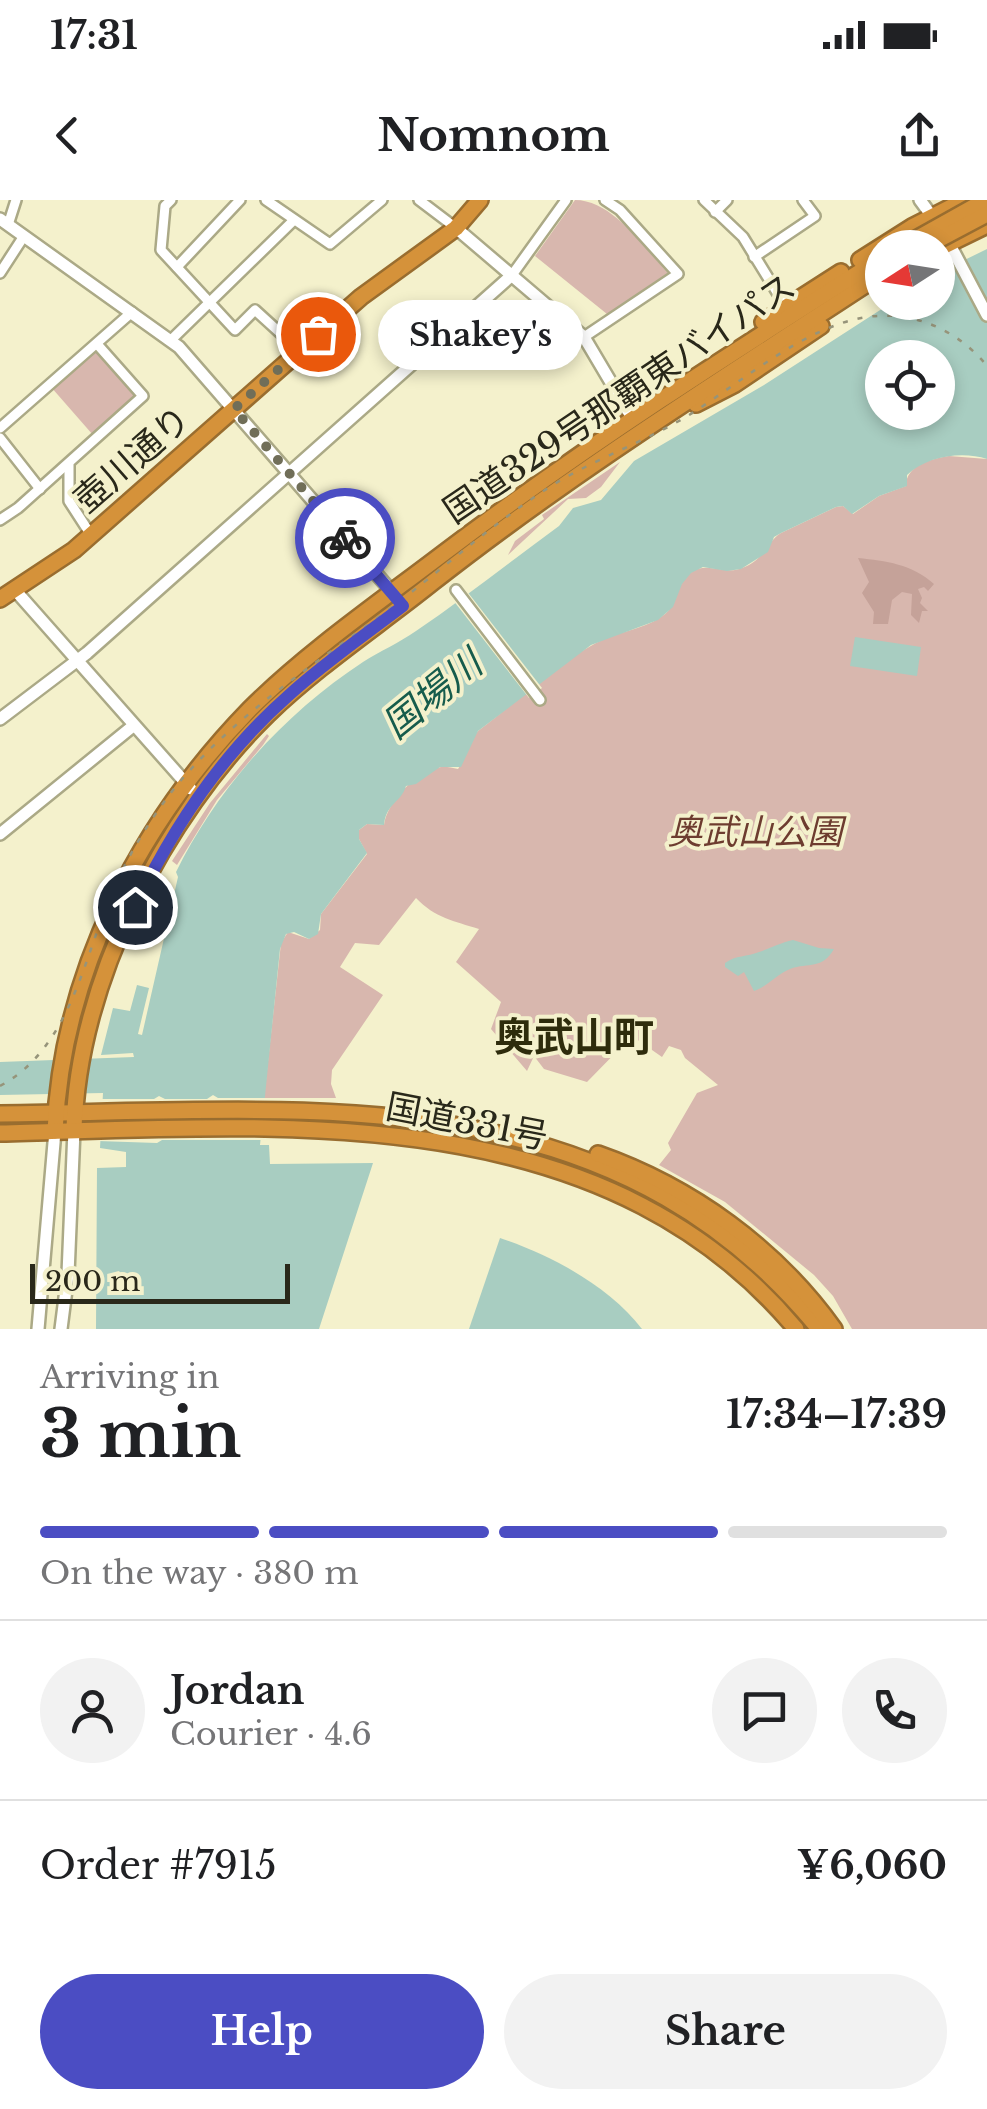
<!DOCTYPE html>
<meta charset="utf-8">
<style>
:root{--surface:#fff;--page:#f2f2f2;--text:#202124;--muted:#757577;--line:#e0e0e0;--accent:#4b4dc3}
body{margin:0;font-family:"Libre Baskerville","Noto Sans JP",serif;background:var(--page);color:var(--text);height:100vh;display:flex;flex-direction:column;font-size:38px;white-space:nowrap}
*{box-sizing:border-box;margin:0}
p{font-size:32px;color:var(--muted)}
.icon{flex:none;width:55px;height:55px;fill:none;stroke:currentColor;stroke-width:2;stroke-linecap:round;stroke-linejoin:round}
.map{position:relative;height:1129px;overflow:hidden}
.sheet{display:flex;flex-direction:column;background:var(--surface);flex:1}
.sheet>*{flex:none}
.needle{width:65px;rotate:258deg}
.fabs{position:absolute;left:865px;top:30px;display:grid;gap:20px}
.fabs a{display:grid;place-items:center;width:90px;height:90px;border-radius:50%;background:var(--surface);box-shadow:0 5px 15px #0003;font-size:50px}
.scale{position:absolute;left:30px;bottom:25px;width:260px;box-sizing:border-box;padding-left:10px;border:5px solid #29281a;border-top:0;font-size:28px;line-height:35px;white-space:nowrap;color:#29281a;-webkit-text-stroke:8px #f4f1cc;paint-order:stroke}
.pin{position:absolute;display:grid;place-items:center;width:85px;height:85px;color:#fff;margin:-42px;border:5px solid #fff;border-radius:50%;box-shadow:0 2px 10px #0007}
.courier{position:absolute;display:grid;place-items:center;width:100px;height:100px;margin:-50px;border:8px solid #4b4dc3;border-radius:50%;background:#fff;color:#222;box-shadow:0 2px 12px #0007}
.bubble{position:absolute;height:70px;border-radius:35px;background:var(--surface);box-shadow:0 5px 15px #0003;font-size:32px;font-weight:700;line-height:70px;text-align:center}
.head em{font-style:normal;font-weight:700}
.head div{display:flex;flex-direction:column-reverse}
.head{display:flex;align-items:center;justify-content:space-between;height:170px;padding:0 40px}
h1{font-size:65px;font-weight:700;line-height:75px}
.bar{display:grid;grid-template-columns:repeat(4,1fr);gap:15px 10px;align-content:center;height:120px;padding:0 40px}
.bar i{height:12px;border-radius:8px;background:var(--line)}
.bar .current{background:var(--accent)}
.bar p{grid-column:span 4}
.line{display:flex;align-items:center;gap:25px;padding:0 40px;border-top:2px solid var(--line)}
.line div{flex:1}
.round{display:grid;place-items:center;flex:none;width:105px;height:105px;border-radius:52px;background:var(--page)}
.cta{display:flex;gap:20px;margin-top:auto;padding:20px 40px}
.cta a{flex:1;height:115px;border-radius:60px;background:var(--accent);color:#fff;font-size:40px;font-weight:700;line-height:115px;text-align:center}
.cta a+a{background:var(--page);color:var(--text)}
.status{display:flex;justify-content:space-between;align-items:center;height:70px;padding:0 50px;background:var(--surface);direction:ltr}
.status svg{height:28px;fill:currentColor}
header{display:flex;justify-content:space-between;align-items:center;height:130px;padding:0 40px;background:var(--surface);font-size:45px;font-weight:700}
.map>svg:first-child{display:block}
.green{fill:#d8b7ae}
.forest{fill:#c5a299}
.water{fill:#a8cdc1;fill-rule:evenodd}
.pier{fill:#f4f1cc}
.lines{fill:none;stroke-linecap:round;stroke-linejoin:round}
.street-casing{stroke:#aba986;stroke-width:14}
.secondary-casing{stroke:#aba986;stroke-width:16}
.highway-casing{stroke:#996d2f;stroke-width:20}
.street{stroke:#fff;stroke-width:9}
.secondary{stroke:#fff;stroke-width:11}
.highway{stroke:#d5923a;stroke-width:15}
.rail{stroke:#96947a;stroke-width:2.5;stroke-dasharray:5 10;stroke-linecap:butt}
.highway-bridge-casing{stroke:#996d2f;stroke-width:20;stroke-linecap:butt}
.highway-bridge{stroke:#d5923a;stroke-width:15}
.done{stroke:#706e58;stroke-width:10;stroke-dasharray:0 18}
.route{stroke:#4b4dc3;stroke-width:12}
.labels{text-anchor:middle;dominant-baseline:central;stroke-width:8;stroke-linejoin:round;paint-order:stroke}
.street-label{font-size:35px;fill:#29281a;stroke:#f4f1cc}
.park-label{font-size:35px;font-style:italic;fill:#6d3c2f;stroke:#f4f1cc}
.water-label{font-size:38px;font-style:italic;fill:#165c4c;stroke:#f4f1cc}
.quarter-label{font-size:40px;font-weight:bold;fill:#2e2c0c;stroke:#f4f1cc}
</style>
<div class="status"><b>17:31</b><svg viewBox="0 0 49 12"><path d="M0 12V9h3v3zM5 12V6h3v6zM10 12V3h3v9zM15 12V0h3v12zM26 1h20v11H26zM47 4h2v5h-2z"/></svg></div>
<header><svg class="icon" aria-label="back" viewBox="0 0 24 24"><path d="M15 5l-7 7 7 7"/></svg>Nomnom<svg class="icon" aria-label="share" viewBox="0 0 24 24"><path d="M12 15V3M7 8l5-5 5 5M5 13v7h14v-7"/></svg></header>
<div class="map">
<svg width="987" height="1129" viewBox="0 0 987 1129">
<rect width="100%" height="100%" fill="#f4f1cc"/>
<!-- green -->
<g class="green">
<path d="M 575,0 C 613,0 644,48 668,73 L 607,114 L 535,56 Z"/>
<path d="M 95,151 L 137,197 L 93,235 L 51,187 Z"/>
<path d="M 949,256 L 987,259 L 987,1129 L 852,1129 L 833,1096 L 814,1075 L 725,1002 L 659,965 L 671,950 L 668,943 L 697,893 L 718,885 L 685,858 L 681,850 L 669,846 L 662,857 L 632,836 L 587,882 L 544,869 L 534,856 L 527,871 L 491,829 L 501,802 L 456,762 L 479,729 C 454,721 435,718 416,698 L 379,745 L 355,743 L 340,767 L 383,795 L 332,870 L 331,884 L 336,898 L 264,898 L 281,743 L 288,732 L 309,739 L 320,730 L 321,714 L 367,654 L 359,639 L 359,630 L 367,624 L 384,625 C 387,602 416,571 441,567 C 446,566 452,568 458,569 C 467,557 468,543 478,531 C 515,503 555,465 596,443 C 616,432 642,430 661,417 C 679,406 675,385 690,373 C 707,360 725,376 742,368 C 765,360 766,342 781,333 L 836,307 L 843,306 L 853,314 L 879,296 L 906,286 C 906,265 931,259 949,256 Z"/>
<path d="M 620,262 L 601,287 L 586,298 L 568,299 L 508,355 L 515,341 L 544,319 L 542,315 Z"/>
<path d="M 267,534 L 269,536 L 263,545 L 217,600 L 177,665 L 172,661 L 210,603 Z"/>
<path d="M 177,608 L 181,611 L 151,659 L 105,747 L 71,856 C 90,767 127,685 177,608 Z"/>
</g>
<!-- forest -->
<path class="forest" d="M 858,358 C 886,361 912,364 934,384 L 928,391 L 924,387 L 918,389 L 922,398 L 920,403 L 928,411 L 922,411 L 919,423 L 911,415 L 912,394 L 902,392 L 892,400 L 888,424 L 873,424 L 874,412 L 862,393 L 869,382 Z"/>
<!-- water -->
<g class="water">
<path d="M 987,49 L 987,259 C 962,251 927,256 907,275 L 907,286 L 879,296 L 852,314 L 843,306 L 836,307 L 781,333 L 774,337 L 768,352 L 741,369 L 727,371 L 703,367 L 691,373 L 682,384 L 673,407 L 658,420 L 591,445 L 478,531 L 461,567 L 440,567 L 416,584 L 406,586 C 401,603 386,603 384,625 L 367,624 L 359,630 L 359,639 L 367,653 L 321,714 L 318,734 L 309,739 L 294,732 L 286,734 L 280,749 L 260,945 L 269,945 L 270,964 L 373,963 L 319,1129 L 96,1129 L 97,968 L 126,967 L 126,952 L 100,948 L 103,893 L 0,895 L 0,862 L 134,857 L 133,853 L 101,855 L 113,808 L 130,811 L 137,785 L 149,788 L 138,834 L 142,835 L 178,677 L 176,672 C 218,587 284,514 363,462 C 380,451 399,443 416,431 C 465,398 511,361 559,326 L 573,308 L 601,300 L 634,261 L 764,185 L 891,103 L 938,102 L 938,73 ZM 882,158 L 938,158 L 938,212 L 882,212 Z"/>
<path d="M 855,437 L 921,447 L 917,476 L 850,466 Z"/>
<path d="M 793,740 L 819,748 L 834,749 C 822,770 809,762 790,769 C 777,774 768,786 754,791 L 744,772 L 738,776 L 725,767 L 725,763 C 736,755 747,757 759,752 C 771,748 780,743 793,740 Z"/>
<path d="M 500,1038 C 551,1055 609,1086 642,1129 L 469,1129 Z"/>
</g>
<!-- pier -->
<g class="pier">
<path d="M 466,390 L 542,488 L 529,498 L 453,400 Z"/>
<path d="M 213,895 L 218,898 L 268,898 L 266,940 L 162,940 L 157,943 L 98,941 L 100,899 L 154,899 L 159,896 L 165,899 L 207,899 Z"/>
</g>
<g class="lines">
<defs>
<g id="street">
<path d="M 171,0 L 165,6 L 161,50 L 235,130 L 255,110 L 300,151"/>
<path d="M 266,0 L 330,44 L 382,0"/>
<path d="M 419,0 L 456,28"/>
<path d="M 704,0 L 743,37 L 786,107"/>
<path d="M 715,12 L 727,0"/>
<path d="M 8,25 L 16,0"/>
<path d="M 754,57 L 815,16 L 803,0"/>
<path d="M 177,67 L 240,0"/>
<path d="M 0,73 L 24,36"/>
<path d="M 512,75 L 566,0"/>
<path d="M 584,137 L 678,74 L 620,10 L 605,0"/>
<path d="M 171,140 L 294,20"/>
<path d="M 0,228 L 132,112"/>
<path d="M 0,238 L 40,289"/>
<path d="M 69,265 L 69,301 L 91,335"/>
<path d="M 0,320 L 18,308 L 143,196 L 97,144"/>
<path d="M 456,390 L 540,500"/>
</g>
<g id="secondary">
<path d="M 920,0 L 934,19"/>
<path d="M 0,19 L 179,147 L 393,393"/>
<path d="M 456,28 L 584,137 L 632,218"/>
<path d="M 947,39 L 987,115"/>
<path d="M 15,390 L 191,589"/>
<path d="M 0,519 L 87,453 L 512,75"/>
<path d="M 0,634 L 133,526"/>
<path d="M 38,1129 L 55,931"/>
<path d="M 61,1129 L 68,1074 L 74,930"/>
</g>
<g id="highway">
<path d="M 938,49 L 987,25"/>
<path d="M 860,60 L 912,27 L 965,0"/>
<path d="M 763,122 L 841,72"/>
<path d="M 696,204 L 735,184 L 821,126"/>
<path d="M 0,399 L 74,350 L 361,97 L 456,28 L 480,0"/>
<path d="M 0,914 C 299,912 606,869 819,1129"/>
<path d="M 74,930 C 77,783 164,616 268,514 C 319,465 378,426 433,382 C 577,269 730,174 882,74"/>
<path d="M 55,931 C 62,772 140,622 250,509 C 306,453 381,401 444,353 C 585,246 733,152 882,58"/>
<path d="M 0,933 C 274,926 599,894 796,1129"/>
<path d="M 598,954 C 692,987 776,1048 834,1129"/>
</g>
</defs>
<!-- street casing -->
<use href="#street" class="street-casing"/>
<!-- secondary casing -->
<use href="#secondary" class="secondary-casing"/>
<!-- highway casing -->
<use href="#highway" class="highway-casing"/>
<!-- street -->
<use href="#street" class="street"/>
<!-- secondary -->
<use href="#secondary" class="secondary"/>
<!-- highway -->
<use href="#highway" class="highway"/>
<!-- rail -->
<path class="rail" d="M 0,886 C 67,850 82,767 108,702 C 125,660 149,620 177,585 C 238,512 317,463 392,407 C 448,365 501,316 561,280 C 603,256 648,240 689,215 C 742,182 805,126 867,117 C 913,110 958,130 987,166"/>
<defs>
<g id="highway-bridge">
<path d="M 900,48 L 986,0"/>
<path d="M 923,48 L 987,14"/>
</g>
</defs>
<!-- highway-bridge casing -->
<use href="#highway-bridge" class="highway-bridge-casing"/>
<!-- highway-bridge -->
<use href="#highway-bridge" class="highway-bridge"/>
</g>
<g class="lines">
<!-- done -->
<path class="done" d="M 318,134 L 234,209 L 345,338"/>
<!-- route -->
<path class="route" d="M 135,707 C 173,627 221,555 288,496 C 324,463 365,435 403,406 L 345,338"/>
</g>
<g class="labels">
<!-- street labels -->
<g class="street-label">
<text transform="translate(619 198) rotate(-34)">国道329号那覇東バイパス</text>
<text transform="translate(132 259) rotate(-41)">壺川通り</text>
<text transform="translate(467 921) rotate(11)">国道331号</text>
</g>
<!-- park labels -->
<g class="park-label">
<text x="755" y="631">奥武山公園</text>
</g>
<!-- water labels -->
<g class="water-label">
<text transform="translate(432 494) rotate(-39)">国場川</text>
</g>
<!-- quarter labels -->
<g class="quarter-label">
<text x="574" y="837">奥武山町</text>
</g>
</g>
</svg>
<div class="fabs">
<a><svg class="needle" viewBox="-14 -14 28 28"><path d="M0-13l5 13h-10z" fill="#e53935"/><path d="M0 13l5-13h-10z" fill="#757577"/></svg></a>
<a><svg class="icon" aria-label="locate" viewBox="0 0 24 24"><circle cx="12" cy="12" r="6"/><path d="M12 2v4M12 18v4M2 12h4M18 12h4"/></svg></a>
</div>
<div class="scale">200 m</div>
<div class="pin" style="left:318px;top:134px;background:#ea580c"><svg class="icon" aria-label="bag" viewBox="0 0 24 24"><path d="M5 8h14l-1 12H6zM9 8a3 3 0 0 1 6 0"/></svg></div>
<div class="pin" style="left:135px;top:707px;background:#1f2937"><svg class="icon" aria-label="home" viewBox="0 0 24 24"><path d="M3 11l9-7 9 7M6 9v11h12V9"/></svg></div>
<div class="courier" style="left:345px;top:338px"><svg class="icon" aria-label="bike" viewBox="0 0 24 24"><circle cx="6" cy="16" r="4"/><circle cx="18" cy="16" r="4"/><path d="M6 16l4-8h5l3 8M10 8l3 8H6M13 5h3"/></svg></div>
<div class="bubble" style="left:378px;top:100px;width:205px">Shakey's</div>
</div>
<section class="sheet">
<div class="head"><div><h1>3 min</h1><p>Arriving in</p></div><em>17:34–17:39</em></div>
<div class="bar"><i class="current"></i><i class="current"></i><i class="current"></i><i></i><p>On the way · 380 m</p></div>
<div class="line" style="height:180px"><a class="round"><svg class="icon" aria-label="person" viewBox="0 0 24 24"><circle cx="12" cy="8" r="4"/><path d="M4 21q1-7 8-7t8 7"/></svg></a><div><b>Jordan</b><p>Courier · 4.6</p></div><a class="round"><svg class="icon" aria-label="chat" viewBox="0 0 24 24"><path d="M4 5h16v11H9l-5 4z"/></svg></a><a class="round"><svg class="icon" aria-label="phone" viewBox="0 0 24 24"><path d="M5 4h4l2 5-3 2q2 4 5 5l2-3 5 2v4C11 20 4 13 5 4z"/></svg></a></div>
<div class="line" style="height:130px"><div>Order #7915</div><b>¥6,060</b></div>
<div class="cta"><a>Help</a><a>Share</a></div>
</section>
